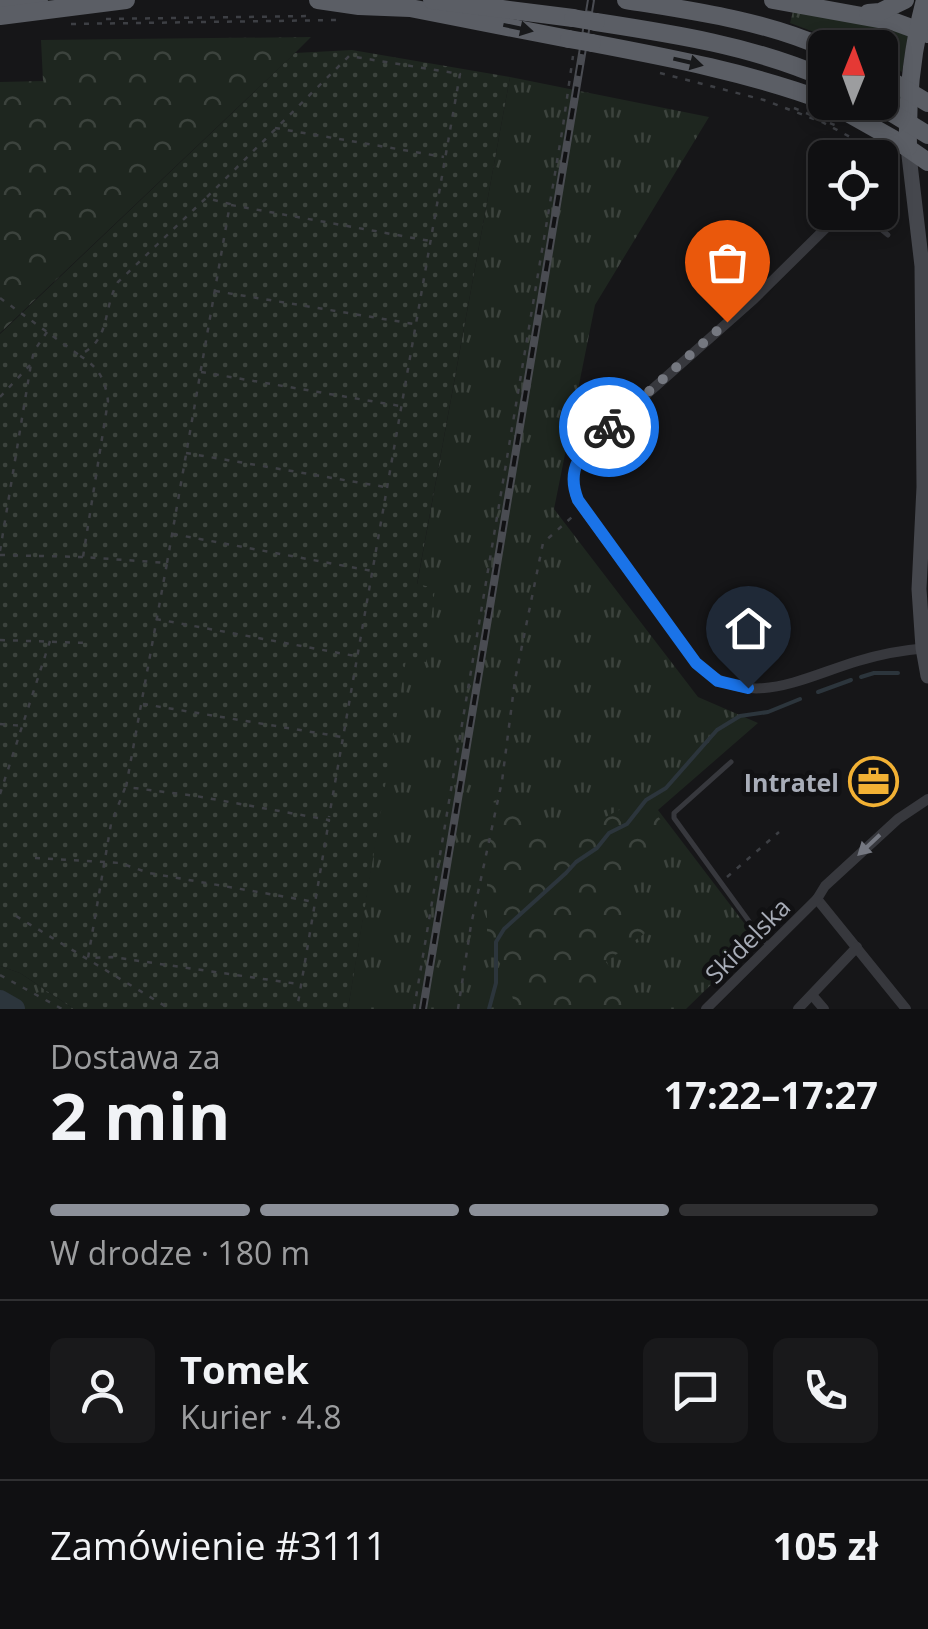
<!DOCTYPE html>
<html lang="pl">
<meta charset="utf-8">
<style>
:root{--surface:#101012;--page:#19191b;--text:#f1f3f6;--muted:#9c9d9f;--line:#303032;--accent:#8c9099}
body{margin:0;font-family:"Open Sans",sans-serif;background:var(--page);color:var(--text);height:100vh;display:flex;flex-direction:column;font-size:38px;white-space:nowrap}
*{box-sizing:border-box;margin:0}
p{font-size:32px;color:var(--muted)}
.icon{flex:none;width:55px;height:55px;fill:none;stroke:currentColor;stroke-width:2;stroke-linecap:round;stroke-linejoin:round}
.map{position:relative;height:1009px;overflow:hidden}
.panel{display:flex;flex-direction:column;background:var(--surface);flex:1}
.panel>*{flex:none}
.needle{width:65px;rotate:1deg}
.fabs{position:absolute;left:808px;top:30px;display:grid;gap:20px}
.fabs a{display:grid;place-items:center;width:90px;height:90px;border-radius:15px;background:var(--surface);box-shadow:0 5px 15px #0003,0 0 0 2px var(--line);font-size:50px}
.pin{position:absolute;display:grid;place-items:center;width:85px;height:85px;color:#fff;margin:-102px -42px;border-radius:50% 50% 50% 0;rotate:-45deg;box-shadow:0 0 10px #0007}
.pin .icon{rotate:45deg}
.courier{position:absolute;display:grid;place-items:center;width:100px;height:100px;margin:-50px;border:8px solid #1a73e8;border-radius:50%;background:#fff;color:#222;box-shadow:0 2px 12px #0007}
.overview em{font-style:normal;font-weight:700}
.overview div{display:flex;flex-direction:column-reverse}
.overview{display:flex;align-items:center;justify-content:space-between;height:170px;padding:0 50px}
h1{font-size:65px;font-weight:700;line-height:75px}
.bar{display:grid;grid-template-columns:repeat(4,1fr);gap:15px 10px;align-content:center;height:120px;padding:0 50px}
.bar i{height:12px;border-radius:8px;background:var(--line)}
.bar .active{background:var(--accent)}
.bar p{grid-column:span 4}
.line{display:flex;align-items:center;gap:25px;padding:0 50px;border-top:2px solid var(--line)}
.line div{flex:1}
.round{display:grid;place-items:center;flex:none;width:105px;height:105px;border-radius:15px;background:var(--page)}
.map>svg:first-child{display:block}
.grass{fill:url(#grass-tufts)}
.forest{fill:url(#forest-crowns)}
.garden{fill:url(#garden-dots)}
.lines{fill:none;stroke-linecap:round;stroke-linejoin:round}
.stream{stroke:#2c353c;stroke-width:4}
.river{stroke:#2c353c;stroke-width:22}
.path{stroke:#3d3f44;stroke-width:2.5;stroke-dasharray:5 8;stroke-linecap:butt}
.service{stroke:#37383d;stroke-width:5}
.minor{stroke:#37383d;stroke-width:10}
.secondary{stroke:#45474d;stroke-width:15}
.trunk{stroke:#5b5e65;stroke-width:18}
.rail-casing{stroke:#4a4c52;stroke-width:8}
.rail{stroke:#111113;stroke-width:4;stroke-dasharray:11;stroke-linecap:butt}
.trunk-bridge{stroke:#5b5e65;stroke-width:18}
.oneway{fill:#18191b}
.oneway2{fill:#757881}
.done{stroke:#757880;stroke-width:10;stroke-dasharray:0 18}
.route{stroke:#1a73e8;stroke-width:12}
.labels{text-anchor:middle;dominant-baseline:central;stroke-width:9;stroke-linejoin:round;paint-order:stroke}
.poi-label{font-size:25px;font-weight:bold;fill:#a8adb8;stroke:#111113;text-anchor:end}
.street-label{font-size:25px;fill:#a8adb8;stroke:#111113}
</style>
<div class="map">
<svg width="928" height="1009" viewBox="0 0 928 1009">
<defs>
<pattern id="grass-tufts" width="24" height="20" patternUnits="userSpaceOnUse" patternTransform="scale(2.5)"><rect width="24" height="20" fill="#1e261f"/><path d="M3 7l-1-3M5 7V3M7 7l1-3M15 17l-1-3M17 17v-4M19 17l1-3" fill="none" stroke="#3c433d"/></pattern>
<pattern id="forest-crowns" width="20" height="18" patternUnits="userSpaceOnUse" patternTransform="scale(2.5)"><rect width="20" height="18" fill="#1e261f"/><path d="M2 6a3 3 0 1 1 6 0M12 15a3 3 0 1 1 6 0" fill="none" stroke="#3c433d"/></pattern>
<pattern id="garden-dots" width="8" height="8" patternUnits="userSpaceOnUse" patternTransform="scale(2.5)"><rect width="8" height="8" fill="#1e261f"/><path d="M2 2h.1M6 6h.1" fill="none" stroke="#3c433d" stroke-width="1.8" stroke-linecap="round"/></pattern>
</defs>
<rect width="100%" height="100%" fill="#161618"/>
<!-- grass -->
<g class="grass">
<path d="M 793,11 L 849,20 L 908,34 L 902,72 L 880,60 L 880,48 L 854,47 L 790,23 Z"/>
<path d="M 510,77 L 709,117 L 595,305 L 554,509 L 698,697 L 758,723 L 658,810 L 757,940 L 686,1009 L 348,1009 L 417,585 Z"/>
<path d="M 0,966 L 20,973 L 74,1009 L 0,1009 Z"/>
</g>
<!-- forest -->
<g class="forest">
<path d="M 311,37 L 295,53 L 0,333 L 0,82 L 43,81 L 41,40 Z"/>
<path d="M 500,798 L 513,800 L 522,824 L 532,833 L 562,839 L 625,807 L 652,810 L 661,820 L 672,843 L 615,894 L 645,933 L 606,962 L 639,1009 L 515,1009 L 508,976 L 487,943 L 487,879 L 476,855 L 480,814 L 488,804 Z"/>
</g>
<!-- garden -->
<path class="garden" d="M 352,50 L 510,77 L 417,584 L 435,588 L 426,662 L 406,660 L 348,1009 L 74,1009 L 20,973 L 0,966 L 0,334 L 295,53 Z"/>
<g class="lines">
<!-- stream -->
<g class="stream">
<path d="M 861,677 L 874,673 L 898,673"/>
<path d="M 818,692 L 851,680"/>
<path d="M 489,1009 L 496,983 L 496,942 L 504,929 L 566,873 L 576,862 L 597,848 L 609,833 L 627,824 L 646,800 L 666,788 L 717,730 L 740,716 L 768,712 L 800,699"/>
</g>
<!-- river -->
<path class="river" d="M 0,1001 L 14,1009"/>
<!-- path -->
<g class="path">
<path d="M 106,19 L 313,16"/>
<path d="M 71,24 L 338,20"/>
<path d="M 660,73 L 764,100 L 822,122 L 869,147 L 882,156 L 897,173"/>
<path d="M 794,108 L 837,126"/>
<path d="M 275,128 L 444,157"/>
<path d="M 879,149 L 894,166"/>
<path d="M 880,184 L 892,184 L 900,207"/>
<path d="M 207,197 L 349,56 L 460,74 L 329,817"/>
<path d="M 231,205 L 430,241"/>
<path d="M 215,291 L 414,324"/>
<path d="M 0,298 L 79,355"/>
<path d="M 201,372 L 400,406"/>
<path d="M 0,397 L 30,365"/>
<path d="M 186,453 L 385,487"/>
<path d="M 173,534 L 372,571"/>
<path d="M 0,551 L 31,364 L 34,351 L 47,332"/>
<path d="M 0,555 L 83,557"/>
<path d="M 167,563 L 230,204 L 206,198 L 118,282 C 102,309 112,340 79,355 C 98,367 105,378 108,401 L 83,557 L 167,563 L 126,787 L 196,796 L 329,820 L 297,1009"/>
<path d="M 156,619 L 355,656"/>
<path d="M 0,640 L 88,643"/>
<path d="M 143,704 L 342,737"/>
<path d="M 0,724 L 23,726"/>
<path d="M 125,788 L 111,824 L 88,958 L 112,957 L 298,984"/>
<path d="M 0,794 L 50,641"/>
<path d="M 35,858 L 120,863 L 149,873 L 315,902"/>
<path d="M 727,877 L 779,832"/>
<path d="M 16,916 L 170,1009"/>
<path d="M 0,975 L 62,1009"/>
<path d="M 414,1009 L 563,126 L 573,56"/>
<path d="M 458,1009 L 471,925 L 502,781 L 515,680 L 543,543 L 572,517"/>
</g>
<!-- service -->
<g class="service">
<path d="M 860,212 L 888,235"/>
<path d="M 731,762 L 674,813 L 674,818 L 759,935 L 769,946"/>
</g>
<!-- minor -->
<g class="minor">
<path d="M 842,212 L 754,299 L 594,441 C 577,460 568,475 577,500 L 696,663 C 747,712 801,678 858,661 C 881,654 903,650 927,648"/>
<path d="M 817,899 L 906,1009"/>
<path d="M 812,995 L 824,1009"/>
<path d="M 706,1009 L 817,899 L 825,886 L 898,819 L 928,799"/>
<path d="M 798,1009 L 857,947"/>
</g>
<!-- secondary -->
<path class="secondary" d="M 908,147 L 922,266 L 924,487 L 919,589 L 923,648 L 928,676"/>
<!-- trunk -->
<g class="trunk">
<path d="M 318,0 L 359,6 L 410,8 L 569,39"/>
<path d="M 432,0 L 573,18"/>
<path d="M 626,0 C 693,11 762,20 825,48"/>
<path d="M 773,0 L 895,22 L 928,34"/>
<path d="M 0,2 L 39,2"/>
<path d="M 868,13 L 880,12 L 905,0"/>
<path d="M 0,16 L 126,0"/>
<path d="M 596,22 C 674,34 752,46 825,78"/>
<path d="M 592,43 C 671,58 750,73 825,101"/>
<path d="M 828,102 L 899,142 L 928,162"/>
<path d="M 908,147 C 907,97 912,49 925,0"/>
</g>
<defs>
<path id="rail" d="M 423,1009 L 591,0"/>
</defs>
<!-- rail casing -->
<use href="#rail" class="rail-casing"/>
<!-- rail -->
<use href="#rail" class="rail"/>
<!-- trunk-bridge -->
<g class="trunk-bridge">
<path d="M 573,18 L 596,22"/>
<path d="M 569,39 L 592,43"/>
<path d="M 880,74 L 928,103"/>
<path d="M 874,102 L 928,135"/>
</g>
</g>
<!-- one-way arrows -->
<defs><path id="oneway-solid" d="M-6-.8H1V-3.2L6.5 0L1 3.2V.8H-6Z" transform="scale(2.5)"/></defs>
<g class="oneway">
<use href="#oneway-solid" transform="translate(518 28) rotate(12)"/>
<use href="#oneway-solid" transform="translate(688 62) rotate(13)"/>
</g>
<use class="oneway2" href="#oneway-solid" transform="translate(869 845) rotate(137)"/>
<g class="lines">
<!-- done -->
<path class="done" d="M 609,427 L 727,322"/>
<!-- route -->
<path class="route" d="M 609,427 C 585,449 564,465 578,500 L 696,663 L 718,681 L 748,688"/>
</g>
<!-- icons -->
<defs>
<symbol id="office-ring" viewBox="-11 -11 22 22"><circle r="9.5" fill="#111113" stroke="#f2b134" stroke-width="1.5"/><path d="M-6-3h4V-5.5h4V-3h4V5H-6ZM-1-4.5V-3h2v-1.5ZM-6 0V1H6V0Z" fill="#f2b134"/></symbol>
</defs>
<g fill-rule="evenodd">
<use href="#office-ring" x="846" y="754" width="55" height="55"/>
</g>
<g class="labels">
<!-- poi labels -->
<g class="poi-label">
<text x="839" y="782">Intratel</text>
</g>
<!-- street labels -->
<g class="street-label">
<text transform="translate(747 940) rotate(-45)">Skidelska</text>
</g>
</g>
</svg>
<div class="fabs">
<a><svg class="needle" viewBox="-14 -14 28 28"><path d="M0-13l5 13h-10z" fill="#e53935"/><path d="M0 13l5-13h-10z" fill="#9c9d9f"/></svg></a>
<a><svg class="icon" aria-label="locate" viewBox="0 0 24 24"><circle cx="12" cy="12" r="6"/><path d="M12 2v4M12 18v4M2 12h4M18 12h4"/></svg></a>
</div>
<div class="pin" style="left:727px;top:322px;background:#ea580c"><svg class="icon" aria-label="bag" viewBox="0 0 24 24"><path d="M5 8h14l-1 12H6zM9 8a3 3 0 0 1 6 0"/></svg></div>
<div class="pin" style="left:748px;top:688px;background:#1f2937"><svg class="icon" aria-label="home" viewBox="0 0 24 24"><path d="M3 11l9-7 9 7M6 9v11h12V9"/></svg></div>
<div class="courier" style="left:609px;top:427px"><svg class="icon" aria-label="bike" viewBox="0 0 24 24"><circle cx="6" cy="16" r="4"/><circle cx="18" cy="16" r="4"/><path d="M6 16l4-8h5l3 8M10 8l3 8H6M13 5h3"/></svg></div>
</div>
<section class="panel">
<div class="overview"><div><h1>2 min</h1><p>Dostawa za</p></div><em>17:22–17:27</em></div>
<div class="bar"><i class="active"></i><i class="active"></i><i class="active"></i><i></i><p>W drodze · 180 m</p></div>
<div class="line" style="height:180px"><a class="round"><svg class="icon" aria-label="person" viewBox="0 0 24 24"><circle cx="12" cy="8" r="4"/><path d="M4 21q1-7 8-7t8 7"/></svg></a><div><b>Tomek</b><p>Kurier · 4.8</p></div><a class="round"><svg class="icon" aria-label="chat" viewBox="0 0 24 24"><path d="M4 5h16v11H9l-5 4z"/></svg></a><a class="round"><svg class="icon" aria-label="phone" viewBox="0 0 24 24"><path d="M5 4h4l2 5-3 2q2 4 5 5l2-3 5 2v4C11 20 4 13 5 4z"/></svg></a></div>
<div class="line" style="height:130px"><div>Zamówienie #3111</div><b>105 zł</b></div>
</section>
